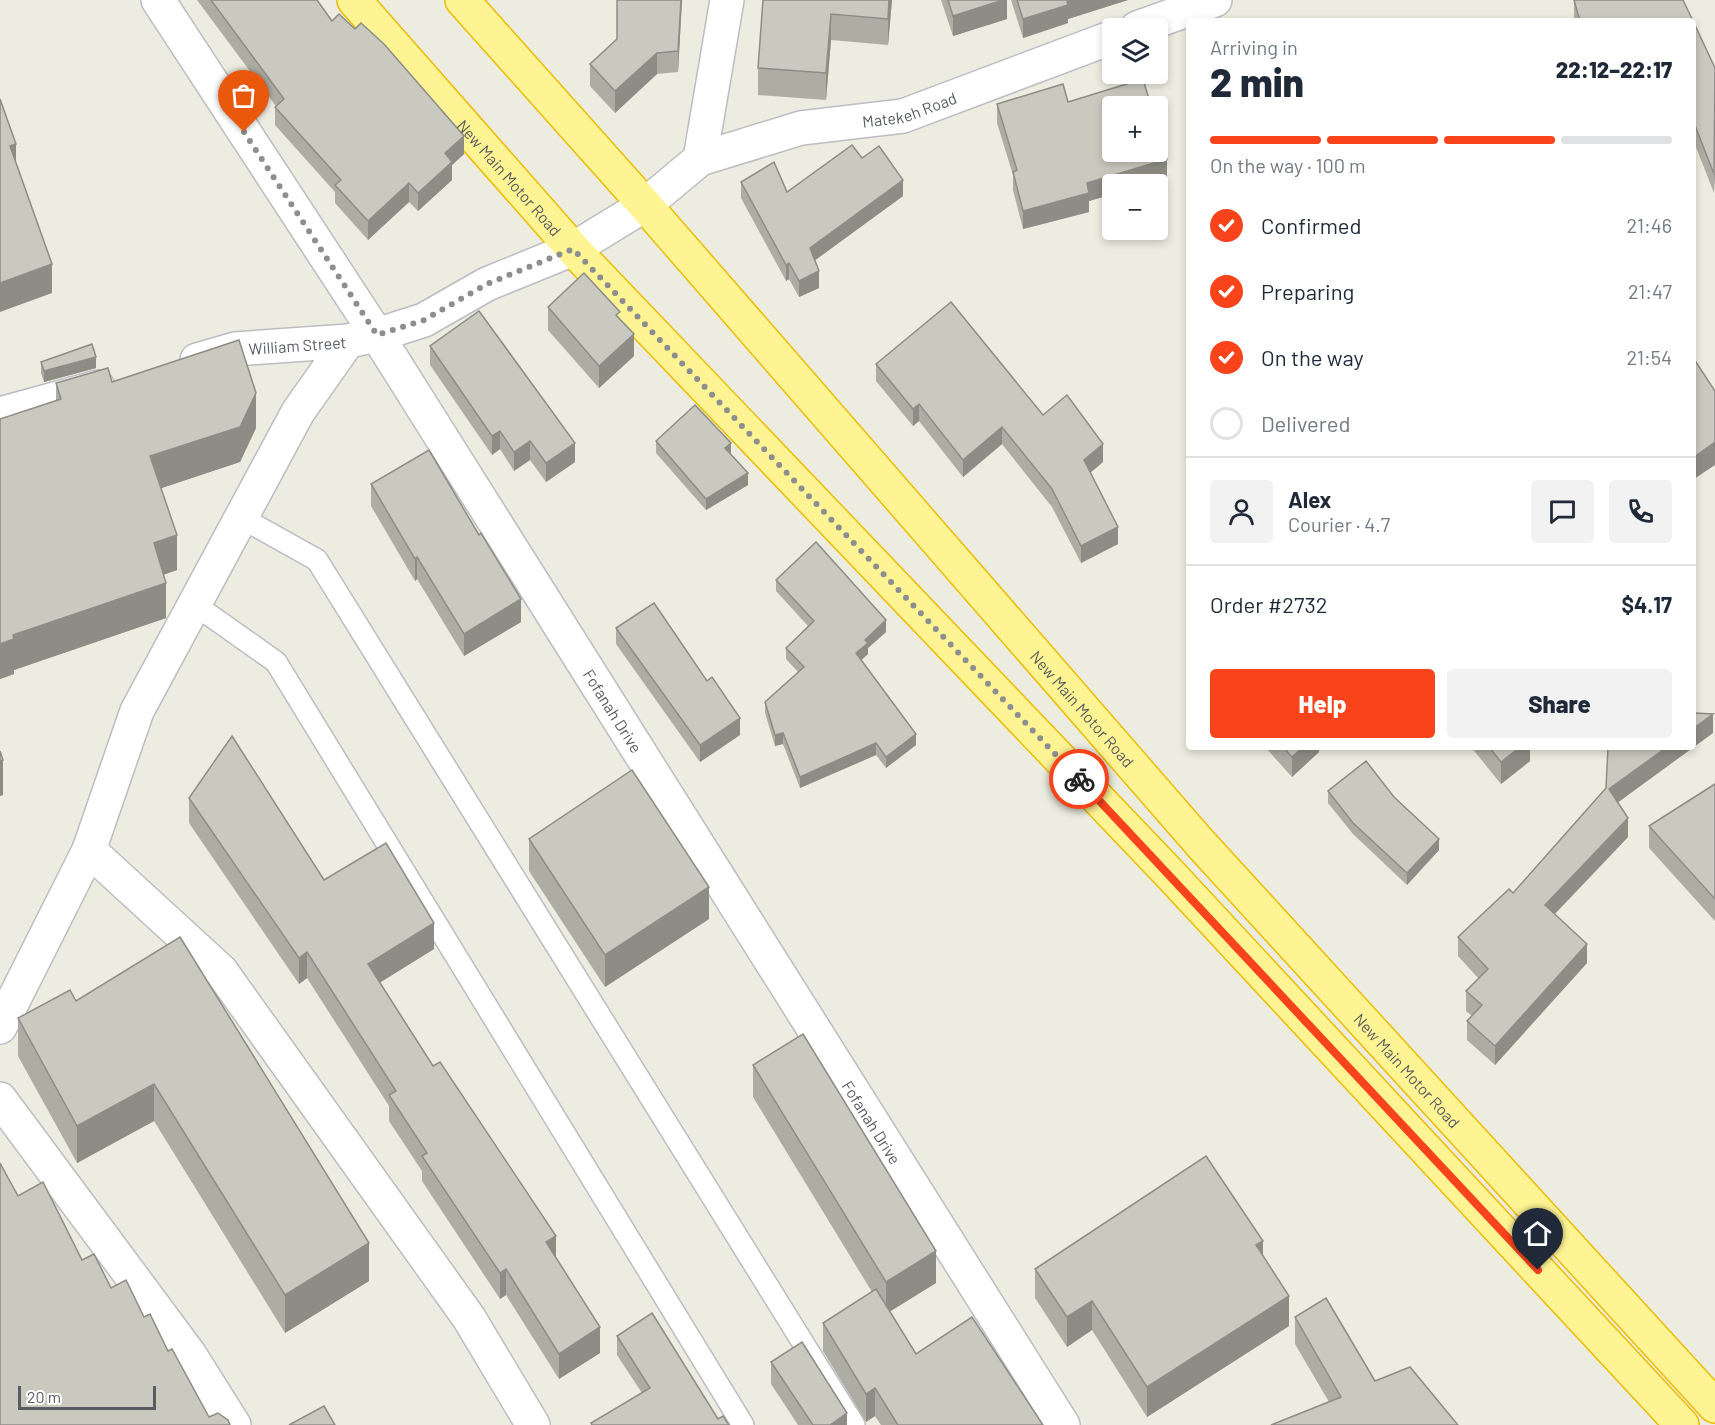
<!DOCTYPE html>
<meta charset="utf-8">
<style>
:root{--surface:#fff;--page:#f2f2f3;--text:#1f2937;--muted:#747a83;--line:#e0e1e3;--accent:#f8431b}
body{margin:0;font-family:Barlow,sans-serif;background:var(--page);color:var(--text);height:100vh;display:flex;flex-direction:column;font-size:22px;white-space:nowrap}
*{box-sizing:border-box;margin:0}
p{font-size:20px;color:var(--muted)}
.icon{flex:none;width:33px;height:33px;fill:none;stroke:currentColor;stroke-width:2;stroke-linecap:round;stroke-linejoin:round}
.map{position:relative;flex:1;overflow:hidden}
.side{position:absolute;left:1186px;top:18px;width:510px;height:732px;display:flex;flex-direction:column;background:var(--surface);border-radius:6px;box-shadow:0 3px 9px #0003}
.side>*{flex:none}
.buttons{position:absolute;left:1102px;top:18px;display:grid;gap:12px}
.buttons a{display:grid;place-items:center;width:66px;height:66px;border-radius:6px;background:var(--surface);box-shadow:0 3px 9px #0003;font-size:30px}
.scale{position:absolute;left:18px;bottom:15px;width:138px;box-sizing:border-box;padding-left:6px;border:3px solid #595c63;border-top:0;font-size:16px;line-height:21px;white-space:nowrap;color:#595c63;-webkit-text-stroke:4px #fff;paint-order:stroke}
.pin{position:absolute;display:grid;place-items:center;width:51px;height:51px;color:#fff;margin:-62px -26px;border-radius:50% 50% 50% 0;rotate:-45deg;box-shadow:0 0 6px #0007}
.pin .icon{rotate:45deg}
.courier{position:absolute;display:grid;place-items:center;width:60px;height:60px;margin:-30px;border:4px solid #f8431b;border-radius:50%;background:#fff;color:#222;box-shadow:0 2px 8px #0007}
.head em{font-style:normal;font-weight:800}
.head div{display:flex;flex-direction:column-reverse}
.head{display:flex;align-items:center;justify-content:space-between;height:102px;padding:0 24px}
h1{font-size:39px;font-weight:800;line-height:45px}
.bar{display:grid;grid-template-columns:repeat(4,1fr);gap:9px 6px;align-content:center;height:72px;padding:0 24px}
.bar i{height:8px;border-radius:4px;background:var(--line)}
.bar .current{background:var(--accent)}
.bar p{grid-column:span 4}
.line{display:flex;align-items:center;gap:15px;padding:0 24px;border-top:2px solid var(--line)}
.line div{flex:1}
.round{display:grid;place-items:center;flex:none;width:63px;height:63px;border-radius:6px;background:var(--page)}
ol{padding:0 24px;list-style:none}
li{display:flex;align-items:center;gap:18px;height:66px}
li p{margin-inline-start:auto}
li .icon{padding:6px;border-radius:50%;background:var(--accent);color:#fff;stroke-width:4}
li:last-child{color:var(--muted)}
li i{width:33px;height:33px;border:3px solid var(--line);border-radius:50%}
.button{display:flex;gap:12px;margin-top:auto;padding:12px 24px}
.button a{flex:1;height:69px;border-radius:6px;background:var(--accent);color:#fff;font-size:24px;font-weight:800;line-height:69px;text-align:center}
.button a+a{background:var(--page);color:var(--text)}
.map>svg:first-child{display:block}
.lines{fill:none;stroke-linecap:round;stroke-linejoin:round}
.service-casing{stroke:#bbbdc3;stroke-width:24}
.minor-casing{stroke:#bbbdc3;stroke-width:36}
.tertiary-casing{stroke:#bbbdc3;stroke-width:36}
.trunk-casing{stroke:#edbc00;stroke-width:36}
.service{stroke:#fff;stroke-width:21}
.minor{stroke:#fff;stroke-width:33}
.tertiary{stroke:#fff;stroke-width:33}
.trunk{stroke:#fff494;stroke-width:33}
.wall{fill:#aeada4}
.shaded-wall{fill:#8d8d86}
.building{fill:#cac9bf;stroke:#8d8d86;stroke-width:1.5}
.done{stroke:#8d8e8f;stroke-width:6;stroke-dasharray:0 10.8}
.route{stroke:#f8431b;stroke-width:8}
.labels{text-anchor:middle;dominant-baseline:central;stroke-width:6;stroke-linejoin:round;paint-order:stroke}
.street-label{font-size:16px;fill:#595c63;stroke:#fff}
</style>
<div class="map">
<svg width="1715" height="1425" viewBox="0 0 1715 1425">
<rect width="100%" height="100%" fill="#edece0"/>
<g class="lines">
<defs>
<g id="service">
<path d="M 240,517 L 317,560 L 854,1425"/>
<path d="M 194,604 L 276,662 L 743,1425"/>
</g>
<g id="minor">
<path id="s1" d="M 197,360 L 235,349 L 348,341 L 377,335 L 424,320 L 487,284 L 573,249"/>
<path d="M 0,414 L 98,387"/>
<path d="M 89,850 L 221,971 L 469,1318 L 533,1425"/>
<path d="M 0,1027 L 89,850 L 137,711 L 298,412 L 348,341"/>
<path d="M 0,1099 L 190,1355 L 234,1425"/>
</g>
<g id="tertiary">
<path id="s2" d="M 158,0 L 377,335 L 1063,1425"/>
<path d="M 1137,28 L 1215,0"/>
<path d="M 700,159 L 727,0"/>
<path id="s3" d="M 573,249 L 645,205 L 700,159 L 801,128 L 903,116 L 1113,37"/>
</g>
<g id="trunk">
<path id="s4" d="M 354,0 L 573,249 L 1169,873 L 1682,1425"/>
<path id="s5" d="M 462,0 L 645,205 L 1200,843 L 1715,1406"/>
</g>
</defs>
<!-- service casing -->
<use href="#service" class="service-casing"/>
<!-- minor casing -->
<use href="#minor" class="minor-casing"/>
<!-- tertiary casing -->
<use href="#tertiary" class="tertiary-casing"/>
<!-- trunk casing -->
<use href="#trunk" class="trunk-casing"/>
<!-- service -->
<use href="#service" class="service"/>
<!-- minor -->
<use href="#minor" class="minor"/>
<!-- tertiary -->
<use href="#tertiary" class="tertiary"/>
<!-- trunk -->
<use href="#trunk" class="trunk"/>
</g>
<!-- wall -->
<g class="wall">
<path d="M 197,0 L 317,0 L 332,21 L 464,154 L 452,165 L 452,180 L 418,211 L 409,202 L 368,240 L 335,203 L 335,192 L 275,125 L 275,107 L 276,106 Z"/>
<path d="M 617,0 L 682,0 L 678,72 L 657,74 L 615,113 L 590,86 L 590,64 L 617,39 Z"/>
<path d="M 763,0 L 892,0 L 888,45 L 831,40 L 826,100 L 758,95 L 758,68 Z"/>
<path d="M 941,0 L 1007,0 L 1007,19 L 953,36 Z"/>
<path d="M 1011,0 L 1128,0 L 1068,19 L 1068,23 L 1023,38 Z"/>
<path d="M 1574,0 L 1693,21 L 1574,21 Z"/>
<path d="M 1694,23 L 1715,68 L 1714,193 L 1694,142 Z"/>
<path d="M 1068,102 L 1167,178 L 1144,184 L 1113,184 L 1113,194 L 1089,201 L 1089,212 L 1023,229 L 1013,190 L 1013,175 L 997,123 L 997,104 Z"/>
<path d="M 862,158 L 903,196 L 815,260 L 819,288 L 799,297 L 789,279 L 786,281 L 741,198 L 741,182 L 787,192 Z"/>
<path d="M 548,307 L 620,319 L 634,356 L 599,388 L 548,330 Z"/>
<path d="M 430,346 L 575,462 L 546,482 L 530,460 L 514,471 L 500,449 L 492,455 L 430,365 Z"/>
<path d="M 41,362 L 96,368 L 44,382 L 41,373 Z"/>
<path d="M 876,364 L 1043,415 L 1103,462 L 1091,472 L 1118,544 L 1081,563 L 1052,507 L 1002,444 L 963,477 L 919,421 L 913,426 L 876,381 Z"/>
<path d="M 112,382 L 256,428 L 240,462 L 161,488 L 177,570 L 163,575 L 166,618 L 14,670 L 14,674 L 0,679 L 56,400 L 56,383 Z"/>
<path d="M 656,441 L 731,454 L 748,485 L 706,510 L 656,453 Z"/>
<path d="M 371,484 L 521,622 L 464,656 L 417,579 L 415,581 L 371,506 Z"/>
<path d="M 776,580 L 886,632 L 868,648 L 868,654 L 861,660 L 916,745 L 886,768 L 876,755 L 800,788 L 783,744 L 775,746 L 765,713 L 765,702 L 798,672 L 786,659 L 786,648 L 808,626 L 776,591 Z"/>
<path d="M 616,628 L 740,735 L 700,762 L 616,644 Z"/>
<path d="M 1713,733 L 1617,802 L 1628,837 L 1555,914 L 1587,963 L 1495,1065 L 1467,1040 L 1467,1021 L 1472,1016 L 1466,1011 L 1466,991 L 1479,979 L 1458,956 L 1458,937 L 1513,893 L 1606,788 Z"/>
<path d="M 1265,747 L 1319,747 L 1319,752 L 1292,777 Z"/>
<path d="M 1471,747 L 1530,747 L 1530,761 L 1501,784 Z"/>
<path d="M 1715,784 L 1715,921 L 1649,848 L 1649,826 Z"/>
<path d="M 1328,791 L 1394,797 L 1439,850 L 1407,885 L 1353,834 L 1328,803 Z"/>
<path d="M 189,798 L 434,949 L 379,983 L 556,1258 L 600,1353 L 559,1379 L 506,1295 L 500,1299 L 422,1181 L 422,1171 L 389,1121 L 389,1106 L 307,978 L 299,984 L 189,823 Z"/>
<path d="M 529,839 L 709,919 L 605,987 L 529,871 Z"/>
<path d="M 76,1001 L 369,1281 L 285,1333 L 154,1121 L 77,1163 L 18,1056 L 18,1018 Z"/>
<path d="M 753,1065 L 936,1283 L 890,1311 L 916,1354 L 1043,1425 L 881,1425 L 875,1416 L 866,1422 L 823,1351 L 823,1323 L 872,1292 L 753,1097 Z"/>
<path d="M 1263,1256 L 1289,1326 L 1147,1417 L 1092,1330 L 1067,1347 L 1035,1298 L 1035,1269 Z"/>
<path d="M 1295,1317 L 1375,1381 L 1458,1425 L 1329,1402 L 1295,1344 Z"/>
<path d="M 617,1336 L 718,1419 L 729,1425 L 591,1425 L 591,1423 L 642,1393 L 617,1355 Z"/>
<path d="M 771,1362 L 847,1425 L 798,1425 L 771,1384 Z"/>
</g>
<!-- shaded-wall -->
<g class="shaded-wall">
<path d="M 681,0 L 682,0 L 678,72 L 678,51 Z"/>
<path d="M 889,0 L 892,0 L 888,45 L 888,19 Z"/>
<path d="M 1003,0 L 1007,0 L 1007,19 L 953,36 L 953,16 Z"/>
<path d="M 1070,0 L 1128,0 L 1068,19 L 1068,23 L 1023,38 L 1023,19 Z"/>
<path d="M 831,14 L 831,40 L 826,100 L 826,73 Z"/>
<path d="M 657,53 L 657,74 L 615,113 L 615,91 Z"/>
<path d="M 464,136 L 464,154 L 452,165 L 452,180 L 418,211 L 418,193 L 445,153 Z"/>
<path d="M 16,144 L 16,173 L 10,146 Z"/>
<path d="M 1167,159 L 1167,178 L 1144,184 L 1113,184 L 1113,194 L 1089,201 L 1089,212 L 1023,229 L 1023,211 L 1087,183 Z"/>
<path d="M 1714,174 L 1715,174 L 1714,193 Z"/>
<path d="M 903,180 L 903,196 L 810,264 L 810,248 Z"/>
<path d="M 409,183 L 409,202 L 368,240 L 368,221 Z"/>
<path d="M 789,263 L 789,279 L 786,281 L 786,265 Z"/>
<path d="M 52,264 L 52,293 L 0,312 L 0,283 Z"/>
<path d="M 819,271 L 819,288 L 799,297 L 799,281 Z"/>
<path d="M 634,334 L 634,356 L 599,388 L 599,366 Z"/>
<path d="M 96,357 L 96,368 L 44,382 L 44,371 Z"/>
<path d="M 256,393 L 256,428 L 240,462 L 150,492 L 150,456 Z"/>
<path d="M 919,404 L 919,421 L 913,426 L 913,409 Z"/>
<path d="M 1002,427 L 1002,444 L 963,477 L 963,460 Z"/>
<path d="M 500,431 L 500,449 L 492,455 L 492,436 Z"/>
<path d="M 530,441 L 530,460 L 514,471 L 514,452 Z"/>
<path d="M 1715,442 L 1715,465 L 1694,479 L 1694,457 Z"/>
<path d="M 575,443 L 575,462 L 546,482 L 546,463 Z"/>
<path d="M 731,443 L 731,454 L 725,448 Z"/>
<path d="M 1103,444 L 1103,462 L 1084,478 L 1084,460 Z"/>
<path d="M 748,473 L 748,485 L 706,510 L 706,499 Z"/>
<path d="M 1118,527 L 1118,544 L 1081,563 L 1081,546 Z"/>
<path d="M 177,535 L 177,570 L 154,578 L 154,543 Z"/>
<path d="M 417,557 L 417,579 L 415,581 L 415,559 Z"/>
<path d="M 166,583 L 166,618 L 14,670 L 14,674 L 0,679 L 0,644 L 13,635 Z"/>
<path d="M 521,599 L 521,622 L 464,656 L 464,634 Z"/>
<path d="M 886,620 L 886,632 L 868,648 L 868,654 L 856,665 L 856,653 L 865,640 Z"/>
<path d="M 1713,714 L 1713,733 L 1609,809 L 1609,789 L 1667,747 L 1694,747 L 1694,728 Z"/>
<path d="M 740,718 L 740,735 L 700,762 L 700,745 Z"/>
<path d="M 783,733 L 783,744 L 775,746 L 775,735 Z"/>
<path d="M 916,734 L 916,745 L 886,768 L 886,757 Z"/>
<path d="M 876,743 L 876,755 L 800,788 L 800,777 Z"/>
<path d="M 1303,747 L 1319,747 L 1319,752 L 1292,777 L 1292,757 Z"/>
<path d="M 1520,747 L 1530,747 L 1530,761 L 1501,784 L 1501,762 Z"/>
<path d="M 3,760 L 3,795 L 0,796 L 0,761 Z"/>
<path d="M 1628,818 L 1628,837 L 1545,924 L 1545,905 Z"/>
<path d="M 1439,839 L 1439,850 L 1407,885 L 1407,873 Z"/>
<path d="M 709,887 L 709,919 L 605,987 L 605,955 Z"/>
<path d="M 434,923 L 434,949 L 368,990 L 368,964 Z"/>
<path d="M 1587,944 L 1587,963 L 1495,1065 L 1495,1046 Z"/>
<path d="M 307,952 L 307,978 L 299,984 L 299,958 Z"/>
<path d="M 154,1084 L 154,1121 L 77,1163 L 77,1126 Z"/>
<path d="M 556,1236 L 556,1261 L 546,1242 Z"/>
<path d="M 1263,1241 L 1263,1270 L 1256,1245 Z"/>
<path d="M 369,1243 L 369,1281 L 285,1333 L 285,1295 Z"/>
<path d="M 936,1251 L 936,1283 L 886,1314 L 886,1282 Z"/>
<path d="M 506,1269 L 506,1295 L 500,1299 L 500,1273 Z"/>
<path d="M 1289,1296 L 1289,1326 L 1147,1417 L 1147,1387 Z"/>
<path d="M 1092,1301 L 1092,1330 L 1067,1347 L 1067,1317 Z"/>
<path d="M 600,1327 L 600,1353 L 559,1379 L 559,1354 Z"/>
<path d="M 875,1388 L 875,1416 L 866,1422 L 866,1394 Z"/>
<path d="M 847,1413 L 847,1425 L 830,1425 Z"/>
</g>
<!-- building -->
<g class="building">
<path d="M 211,0 L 317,0 L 332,21 L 339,14 L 355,29 L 361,23 L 384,44 L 464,136 L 445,153 L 452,162 L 418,193 L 409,183 L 368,221 L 335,185 L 341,180 L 275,107 L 284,99 Z"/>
<path d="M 617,0 L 681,0 L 678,51 L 657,53 L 615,91 L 590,64 L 617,39 Z"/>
<path d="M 763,0 L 889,0 L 888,19 L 831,14 L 826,73 L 758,68 Z"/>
<path d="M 948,0 L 1003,0 L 953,16 Z"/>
<path d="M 1017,0 L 1070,0 L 1067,1 L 1068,5 L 1023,19 Z"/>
<path d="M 1574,0 L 1683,0 L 1693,21 L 1580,21 Z"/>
<path d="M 1694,23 L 1715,68 L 1714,174 L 1694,123 Z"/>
<path d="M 1143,79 L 1151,106 L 1113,106 L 1113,152 L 1158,152 L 1158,129 L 1167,159 L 1087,183 L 1089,193 L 1023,211 L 1013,172 L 1017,170 L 997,104 L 1063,84 L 1068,102 Z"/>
<path d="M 0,99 L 16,144 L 10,146 L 52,264 L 0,283 Z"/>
<path d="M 852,145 L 862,158 L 879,146 L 903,180 L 810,248 L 819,271 L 799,281 L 789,263 L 786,265 L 741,182 L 774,162 L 787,192 Z"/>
<path d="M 584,273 L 620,312 L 616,315 L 634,334 L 599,366 L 548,307 Z"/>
<path d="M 951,302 L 1043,415 L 1067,395 L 1103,444 L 1084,460 L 1118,527 L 1081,546 L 1052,489 L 1002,427 L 963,460 L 919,404 L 913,409 L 876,364 Z"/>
<path d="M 479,311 L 575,443 L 546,463 L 530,441 L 514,452 L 500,431 L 492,436 L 430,346 Z"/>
<path d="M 239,340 L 256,393 L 240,427 L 150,456 L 177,535 L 154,543 L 166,583 L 13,635 L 14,639 L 0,644 L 0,419 L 61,399 L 56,383 L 108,368 L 112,382 Z"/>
<path d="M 92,344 L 96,357 L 44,371 L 41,362 Z"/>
<path d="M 1694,359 L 1715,391 L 1715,442 L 1694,457 Z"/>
<path d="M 695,405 L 731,443 L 725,448 L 748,473 L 706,499 L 656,441 Z"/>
<path d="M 429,450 L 479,535 L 481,533 L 521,599 L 464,634 L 417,557 L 415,559 L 371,484 Z"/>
<path d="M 816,542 L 886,620 L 865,640 L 868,643 L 856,653 L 916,734 L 886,757 L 876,743 L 800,777 L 783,733 L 775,735 L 765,702 L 804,667 L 786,648 L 814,621 L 776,580 Z"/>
<path d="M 654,603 L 707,681 L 712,677 L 740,718 L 700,745 L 616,628 Z"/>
<path d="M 1694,713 L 1713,714 L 1694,728 Z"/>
<path d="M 232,736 L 324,880 L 386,843 L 434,923 L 368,964 L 433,1066 L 440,1062 L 556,1236 L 546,1242 L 600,1327 L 559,1354 L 506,1269 L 500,1273 L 422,1156 L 427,1153 L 389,1095 L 396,1091 L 307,952 L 299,958 L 189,798 Z"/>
<path d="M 1283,747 L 1303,747 L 1292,757 Z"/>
<path d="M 1489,747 L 1520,747 L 1501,762 Z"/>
<path d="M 1608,747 L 1667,747 L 1609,789 L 1628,818 L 1545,905 L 1587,944 L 1495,1046 L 1467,1021 L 1482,1005 L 1466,991 L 1488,969 L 1458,937 L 1509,889 L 1513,893 L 1606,788 Z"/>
<path d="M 0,751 L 3,760 L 0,761 Z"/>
<path d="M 1366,761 L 1394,797 L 1439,839 L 1407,873 L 1353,823 L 1328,791 Z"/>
<path d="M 632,770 L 709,887 L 605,955 L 529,839 Z"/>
<path d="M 1715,784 L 1715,899 L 1649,826 Z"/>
<path d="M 180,937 L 369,1243 L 285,1295 L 154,1084 L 77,1126 L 18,1018 L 70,990 L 76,1001 Z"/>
<path d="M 803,1034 L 936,1251 L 886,1282 L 753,1065 Z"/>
<path d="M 1206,1156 L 1263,1241 L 1256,1245 L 1289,1296 L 1147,1387 L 1092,1301 L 1067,1317 L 1035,1269 Z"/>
<path d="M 0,1163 L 18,1196 L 43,1182 L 82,1260 L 94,1254 L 111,1288 L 126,1280 L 144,1317 L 150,1314 L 168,1351 L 172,1349 L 209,1417 L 218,1413 L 228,1420 L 230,1425 L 0,1425 Z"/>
<path d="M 876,1289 L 916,1354 L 972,1317 L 1043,1425 L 898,1425 L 875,1388 L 866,1394 L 823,1323 Z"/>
<path d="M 1326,1298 L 1375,1381 L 1410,1367 L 1458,1425 L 1271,1425 L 1341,1397 L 1295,1317 Z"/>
<path d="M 652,1313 L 718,1419 L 723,1416 L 729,1425 L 592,1425 L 591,1423 L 650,1388 L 617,1336 Z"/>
<path d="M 802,1342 L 847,1413 L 830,1425 L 813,1425 L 771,1362 Z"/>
<path d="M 324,1406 L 335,1425 L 289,1425 Z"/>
</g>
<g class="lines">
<!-- done -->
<path class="done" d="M 244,132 L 377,335 L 424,320 L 487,284 L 573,249 L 1079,779"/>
<!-- route -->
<path class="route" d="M 1079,779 L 1538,1270"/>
</g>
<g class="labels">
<!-- street labels -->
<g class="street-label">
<text stroke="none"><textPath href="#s3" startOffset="372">Matekeh Road</textPath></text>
<text stroke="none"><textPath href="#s4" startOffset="236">New Main Motor Road</textPath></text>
<text stroke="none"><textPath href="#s1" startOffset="102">William Street</textPath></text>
<text stroke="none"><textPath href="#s5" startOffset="942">New Main Motor Road</textPath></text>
<text stroke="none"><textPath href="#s2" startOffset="844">Fofanah Drive</textPath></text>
<text stroke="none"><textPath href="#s5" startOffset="1428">New Main Motor Road</textPath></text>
<text stroke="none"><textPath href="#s2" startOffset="1330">Fofanah Drive</textPath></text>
</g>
</g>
</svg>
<div class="buttons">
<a><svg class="icon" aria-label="layers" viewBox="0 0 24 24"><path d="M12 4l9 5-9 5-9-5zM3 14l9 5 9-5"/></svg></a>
<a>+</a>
<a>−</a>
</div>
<div class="scale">20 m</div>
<div class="pin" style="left:244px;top:132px;background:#ea580c"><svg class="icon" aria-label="bag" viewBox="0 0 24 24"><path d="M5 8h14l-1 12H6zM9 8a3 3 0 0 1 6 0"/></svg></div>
<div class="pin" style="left:1538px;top:1270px;background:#1f2937"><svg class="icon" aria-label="home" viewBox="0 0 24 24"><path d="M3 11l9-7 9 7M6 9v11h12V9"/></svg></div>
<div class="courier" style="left:1079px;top:779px"><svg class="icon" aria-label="bike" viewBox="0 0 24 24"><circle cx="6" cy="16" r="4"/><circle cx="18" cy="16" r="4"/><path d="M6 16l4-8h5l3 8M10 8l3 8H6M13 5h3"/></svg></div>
<section class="side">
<div class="head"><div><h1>2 min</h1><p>Arriving in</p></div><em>22:12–22:17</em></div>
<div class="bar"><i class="current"></i><i class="current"></i><i class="current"></i><i></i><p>On the way · 100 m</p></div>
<ol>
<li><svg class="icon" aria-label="check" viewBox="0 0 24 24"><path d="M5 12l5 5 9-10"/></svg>Confirmed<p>21:46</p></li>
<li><svg class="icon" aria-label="check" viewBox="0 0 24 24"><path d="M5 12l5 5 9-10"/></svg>Preparing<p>21:47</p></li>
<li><svg class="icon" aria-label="check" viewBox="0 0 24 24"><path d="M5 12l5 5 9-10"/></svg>On the way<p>21:54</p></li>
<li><i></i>Delivered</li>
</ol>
<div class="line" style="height:108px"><a class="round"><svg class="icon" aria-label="person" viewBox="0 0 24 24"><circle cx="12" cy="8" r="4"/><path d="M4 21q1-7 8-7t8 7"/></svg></a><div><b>Alex</b><p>Courier · 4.7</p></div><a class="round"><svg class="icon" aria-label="chat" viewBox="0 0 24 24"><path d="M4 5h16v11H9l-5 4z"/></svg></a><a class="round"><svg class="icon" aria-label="phone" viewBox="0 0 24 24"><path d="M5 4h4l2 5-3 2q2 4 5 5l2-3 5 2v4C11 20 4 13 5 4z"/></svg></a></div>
<div class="line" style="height:78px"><div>Order #2732</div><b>$4.17</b></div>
<div class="button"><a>Help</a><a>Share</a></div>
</section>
</div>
